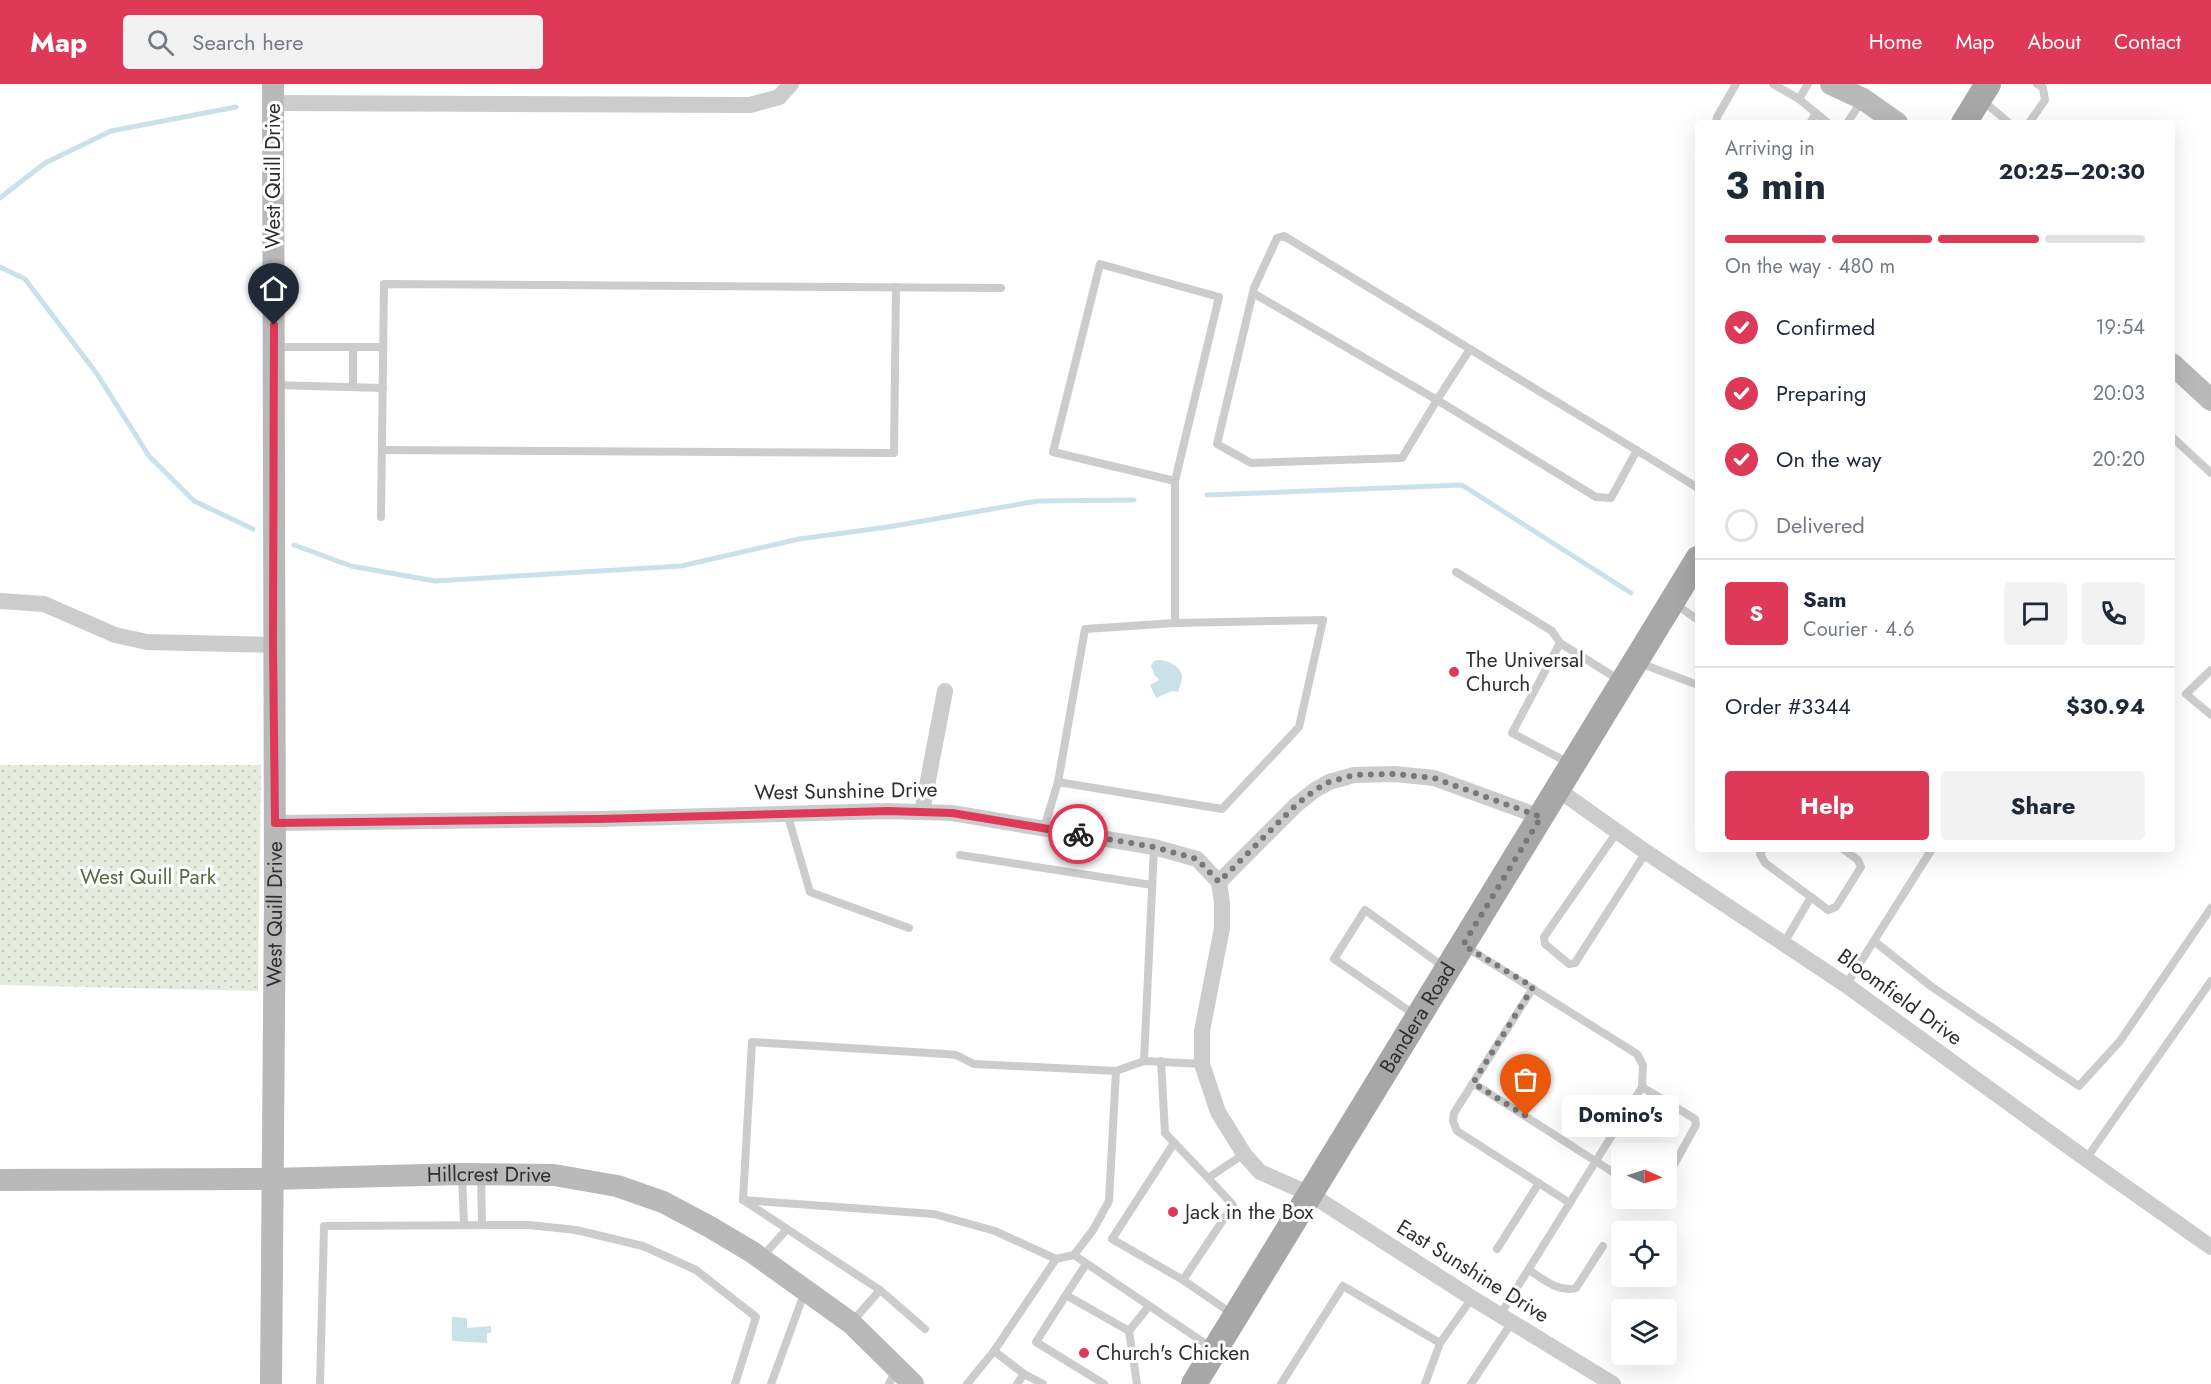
<!DOCTYPE html>
<meta charset="utf-8">
<style>
:root{--surface:#fff;--page:#f2f2f3;--text:#1f2937;--muted:#747a83;--line:#e0e1e3;--accent:#de3956}
body{margin:0;font-family:Jost,sans-serif;background:var(--page);color:var(--text);height:100vh;display:flex;flex-direction:column;font-size:22px;white-space:nowrap}
*{box-sizing:border-box;margin:0}
p{font-size:20px;color:var(--muted)}
.icon{flex:none;width:33px;height:33px;fill:none;stroke:currentColor;stroke-width:2;stroke-linecap:round;stroke-linejoin:round}
.map{position:relative;flex:1;overflow:hidden}
.panel{position:absolute;left:1695px;top:36px;width:480px;height:732px;display:flex;flex-direction:column;background:var(--surface);border-radius:6px;box-shadow:0 6px 24px #0002}
.panel>*{flex:none}
.needle{width:39px;rotate:93deg}
.controls{position:absolute;left:1611px;top:1059px;display:grid;gap:12px}
.controls a{display:grid;place-items:center;width:66px;height:66px;border-radius:6px;background:var(--surface);box-shadow:0 6px 24px #0002;font-size:30px}
.pin{position:absolute;display:grid;place-items:center;width:51px;height:51px;color:#fff;margin:-62px -26px;border-radius:50% 50% 50% 0;rotate:-45deg;box-shadow:0 0 6px #0007}
.pin .icon{rotate:45deg}
.courier{position:absolute;display:grid;place-items:center;width:60px;height:60px;margin:-30px;border:4px solid #de3956;border-radius:50%;background:#fff;color:#222;box-shadow:0 2px 8px #0007}
.bubble{position:absolute;height:42px;border-radius:6px;background:var(--surface);box-shadow:0 6px 24px #0002;font-size:20px;font-weight:700;line-height:42px;text-align:center}
.overview em{font-style:normal;font-weight:700}
.overview div{display:flex;flex-direction:column-reverse}
.overview{display:flex;align-items:center;justify-content:space-between;height:102px;padding:0 30px}
h1{font-size:39px;font-weight:700;line-height:45px}
.bar{display:grid;grid-template-columns:repeat(4,1fr);gap:9px 6px;align-content:center;height:72px;padding:0 30px}
.bar i{height:8px;border-radius:4px;background:var(--line)}
.bar .active{background:var(--accent)}
.bar p{grid-column:span 4}
.line{display:flex;align-items:center;gap:15px;padding:0 30px;border-top:2px solid var(--line)}
.line div{flex:1}
.round{display:grid;place-items:center;flex:none;width:63px;height:63px;border-radius:6px;background:var(--page)}
ol{padding:0 30px;list-style:none}
li{display:flex;align-items:center;gap:18px;height:66px}
li p{margin-inline-start:auto}
li .icon{padding:6px;border-radius:50%;background:var(--accent);color:#fff;stroke-width:4}
li:last-child{color:var(--muted)}
li i{width:33px;height:33px;border:3px solid var(--line);border-radius:50%}
.primary-button{display:flex;gap:12px;margin-top:auto;padding:12px 30px}
.primary-button a{flex:1;height:69px;border-radius:6px;background:var(--accent);color:#fff;font-size:24px;font-weight:700;line-height:69px;text-align:center}
.primary-button a+a{background:var(--page);color:var(--text)}
header{display:flex;align-items:center;gap:36px;box-sizing:border-box;height:84px;padding:0 30px;background:var(--accent);color:#fff}
header strong{font-size:28px}
nav{display:flex;gap:33px;margin-inline-start:auto;font-size:21px}
.search{width:420px;height:54px;background:var(--page);display:flex;align-items:center;gap:15px;box-sizing:border-box;padding:0 21px;border-radius:6px;color:var(--muted);font-size:22px}
.map>svg:first-child{display:block}
.park{fill:url(#park-dots)}
.water{fill:#cbe1ea}
.lines{fill:none;stroke-linecap:round;stroke-linejoin:round}
.stream{stroke:#cbe1ea;stroke-width:5}
.lane{stroke:#ccc;stroke-width:8}
.street{stroke:#ccc;stroke-width:16}
.secondary{stroke:#b9b9b9;stroke-width:22}
.primary{stroke:#a7a7a7;stroke-width:26}
.done{stroke:#787878;stroke-width:6;stroke-dasharray:0 10.8}
.route{stroke:#de3956;stroke-width:8}
.poi-dot{fill:#de3956;stroke:#fff;stroke-width:2}
.labels{text-anchor:middle;dominant-baseline:central;stroke-width:6;stroke-linejoin:round;paint-order:stroke}
.street-label{font-size:21px;fill:#2f2f2f;stroke:#fff}
.poi-label{font-size:21px;fill:#2f2f2f;stroke:#fff;text-anchor:start}
.park-label{font-size:21px;fill:#57693e;stroke:#fff}
</style>
<header>
<strong>Map</strong>
<div class="search"><svg class="icon" aria-label="search" viewBox="0 0 24 24"><circle cx="10" cy="10" r="6"/><path d="M15 15l6 6"/></svg>Search here</div>
<nav><a>Home</a><a>Map</a><a>About</a><a>Contact</a></nav>
</header>
<div class="map">
<svg width="2211" height="1300" viewBox="0 0 2211 1300">
<defs>
<pattern id="park-dots" width="8" height="8" patternUnits="userSpaceOnUse" patternTransform="scale(1.5)"><rect width="8" height="8" fill="#e6ecdd"/><path d="M2 2h.1M6 6h.1" fill="none" stroke="#c6cbbe" stroke-width="1.8" stroke-linecap="round"/></pattern>
</defs>
<rect width="100%" height="100%" fill="#fff"/>
<!-- park -->
<path class="park" d="M 0,681 L 261,681 L 258,907 L 0,901 Z"/>
<!-- water -->
<g class="water">
<path d="M 1158,576 C 1167,576 1182,582 1182,593 C 1182,598 1179,603 1178,608 L 1172,607 L 1156,614 L 1150,601 L 1159,596 L 1154,590 L 1151,582 L 1154,577 Z"/>
<path d="M 452,1233 L 467,1234 L 467,1244 L 491,1242 L 491,1249 L 487,1249 L 487,1259 L 452,1257 Z"/>
</g>
<g class="lines">
<!-- stream -->
<g class="stream">
<path d="M 0,114 L 45,79 L 111,47 L 236,23"/>
<path d="M 0,183 L 25,195 L 97,290 L 149,372 L 194,417 L 253,445"/>
<path d="M 1207,411 L 1462,401 L 1631,509"/>
<path d="M 294,461 L 351,482 L 435,497 L 681,482 L 799,455 L 888,443 L 1038,417 L 1134,416"/>
</g>
<!-- lane -->
<g class="lane">
<path d="M 1773,0 L 1799,15"/>
<path d="M 1808,0 L 1799,15 L 1828,39"/>
<path d="M 1982,16 L 2009,39"/>
<path d="M 1716,39 L 1717,33 L 1736,0"/>
<path d="M 1810,39 L 1816,29"/>
<path d="M 1847,39 L 1862,17"/>
<path d="M 2029,39 L 2045,16 L 2043,4 L 2037,0"/>
<path d="M 1253,209 L 1437,316 L 1402,374 L 1251,379 L 1217,360 L 1254,204 L 1277,154 L 1284,152 L 1470,265"/>
<path d="M 276,263 L 383,263"/>
<path d="M 274,301 L 383,304"/>
<path d="M 353,303 L 353,263"/>
<path d="M 2172,353 L 2211,389"/>
<path d="M 382,366 L 894,369 L 896,203"/>
<path d="M 1637,366 L 1611,414 L 1596,413 L 1437,316 L 1470,265 C 1546,312 1623,357 1698,404"/>
<path d="M 381,433 L 384,200 L 1001,204"/>
<path d="M 1456,488 L 1552,547 L 1560,559 L 1512,649 L 1569,679"/>
<path d="M 1674,519 L 1698,536"/>
<path d="M 1560,559 L 1621,597"/>
<path d="M 1637,578 L 1698,601"/>
<path d="M 2211,586 L 2186,610 L 2211,631"/>
<path d="M 1058,698 L 1085,545 L 1175,539"/>
<path d="M 787,729 L 810,808 L 909,844"/>
<path d="M 1044,744 L 1058,698 L 1222,725 L 1299,643 L 1323,536 L 1175,539 L 1175,397 L 1219,213 L 1100,180 L 1053,368 L 1175,397"/>
<path d="M 1617,748 L 1544,853 L 1545,860 L 1569,880 L 1575,879 L 1646,768"/>
<path d="M 1763,765 L 1760,770 L 1765,779 L 1811,813"/>
<path d="M 960,771 L 1152,801"/>
<path d="M 1874,857 L 1932,903 L 2079,1002 L 2120,957 L 2211,824"/>
<path d="M 1784,859 L 1811,813 L 1828,826 L 1836,823 L 1861,783 L 1858,776 L 1843,765"/>
<path d="M 1466,863 L 1637,970 L 1643,981 L 1642,1003 L 1500,1231"/>
<path d="M 1846,901 L 1932,765"/>
<path d="M 1533,904 L 1454,1029 L 1453,1037 L 1457,1047 L 1570,1119"/>
<path d="M 1415,931 L 1334,875 L 1365,826 L 1444,883"/>
<path d="M 1144,977 L 1154,763"/>
<path d="M 1161,977 L 1165,1049 L 1208,1094"/>
<path d="M 1473,999 L 1622,1094"/>
<path d="M 1642,1003 L 1695,1035 L 1696,1041 L 1666,1095"/>
<path d="M 1174,1059 L 1112,1155 L 1183,1196"/>
<path d="M 2086,1075 L 2211,897"/>
<path d="M 462,1091 L 464,1141"/>
<path d="M 481,1091 L 482,1141"/>
<path d="M 743,1116 L 752,958 L 945,970 L 956,971 L 974,980 L 1116,987 L 1144,977 L 1202,980"/>
<path d="M 743,1116 L 934,1130 L 995,1147 L 1056,1175"/>
<path d="M 743,1116 L 880,1206 L 852,1238"/>
<path d="M 1497,1165 L 1539,1099"/>
<path d="M 1074,1171 L 1093,1146 L 1109,1117 L 1116,987"/>
<path d="M 761,1174 L 787,1145"/>
<path d="M 1529,1186 C 1543,1195 1559,1209 1576,1204 L 1603,1162"/>
<path d="M 880,1206 L 925,1245"/>
<path d="M 1066,1211 L 1086,1180"/>
<path d="M 1234,1231 L 1183,1196 L 1233,1121 L 1208,1094 L 1244,1070"/>
<path d="M 1129,1247 L 1149,1222"/>
<path d="M 994,1267 L 1024,1290 L 1043,1300"/>
<path d="M 320,1300 L 324,1142 L 529,1141 L 576,1146 L 643,1162 L 696,1186 L 756,1233 L 735,1300"/>
<path d="M 771,1300 L 805,1207"/>
<path d="M 889,1300 L 896,1285"/>
<path d="M 967,1300 L 994,1267 L 1056,1175 L 1074,1171 L 1212,1264"/>
<path d="M 1017,1300 L 1024,1290"/>
<path d="M 1104,1300 L 1036,1258 L 1066,1211 L 1129,1247 L 1137,1300"/>
<path d="M 1281,1300 L 1343,1202 L 1440,1259"/>
<path d="M 1425,1300 L 1440,1259 L 1472,1214"/>
<path d="M 1471,1300 L 1512,1238"/>
</g>
<!-- street -->
<g class="street">
<path d="M 273,19 L 750,21 L 779,13 L 791,0"/>
<path d="M 0,517 L 44,520 L 115,551 L 147,558 L 273,561"/>
<path d="M 1557,705 L 1646,768 L 1846,901 L 2086,1075 L 2211,1163"/>
<path d="M 922,728 L 945,607"/>
<path d="M 275,739 L 599,735 L 888,727 L 952,729 L 1154,763 L 1197,775 L 1219,798 L 1222,819 L 1222,844 L 1202,947 L 1202,980 L 1218,1028 L 1244,1070 L 1260,1088 L 1310,1110 L 1472,1214 L 1613,1300"/>
<path d="M 1219,798 L 1296,721 L 1315,706 L 1329,698 L 1354,691 L 1395,690 L 1434,694 L 1541,733"/>
</g>
<!-- secondary -->
<g class="secondary">
<path d="M 1831,0 L 1863,15 L 1897,39"/>
<path d="M 2172,280 L 2211,316"/>
<path id="s1" d="M 0,1096 L 271,1095 L 462,1090 L 554,1091 L 617,1102 L 663,1118 L 710,1143 L 752,1168 L 851,1239 L 913,1300"/>
<path id="s2" d="M 271,1300 L 275,811 L 273,0"/>
</g>
<!-- primary -->
<g class="primary">
<path d="M 1964,39 L 1988,0"/>
<path id="s3" d="M 1194,1300 L 1698,475"/>
</g>
</g>
<g class="lines">
<!-- done -->
<path class="done" d="M 1078,750 L 1154,763 L 1197,775 L 1219,798 L 1296,721 L 1315,706 L 1329,698 L 1354,691 L 1395,690 L 1434,694 L 1541,733 L 1463,861 L 1533,903 L 1473,999 L 1526,1032"/>
<!-- route -->
<path class="route" d="M 274,241 L 273,561 L 275,739 L 599,735 L 888,727 L 952,729 L 1078,750"/>
</g>
<!-- markers -->
<g class="poi-dot">
<circle cx="1454" cy="588" r="6"/>
<circle cx="1173" cy="1128" r="6"/>
<circle cx="1084" cy="1269" r="6"/>
</g>
<g class="labels">
<!-- street labels -->
<g class="street-label">
<text transform="translate(273 92) rotate(-90)">West Quill Drive</text>
<text transform="translate(846 707) rotate(-1)">West Sunshine Drive</text>
<text stroke="none"><textPath href="#s2" startOffset="470">West Quill Drive</textPath></text>
<text transform="translate(1900 913) rotate(36)">Bloomfield Drive</text>
<text stroke="none"><textPath href="#s3" startOffset="429">Bandera Road</textPath></text>
<text stroke="none"><textPath href="#s1" startOffset="489">Hillcrest Drive</textPath></text>
<text transform="translate(1473 1187) rotate(32)">East Sunshine Drive</text>
</g>
<!-- poi labels -->
<g class="poi-label">
<text x="1466" y="576">The Universal<tspan x="1466" dy="24">Church</tspan></text>
<text x="1185" y="1128">Jack in the Box</text>
<text x="1096" y="1269">Church's Chicken</text>
</g>
<!-- park labels -->
<g class="park-label">
<text x="148" y="793">West Quill Park</text>
</g>
</g>
</svg>
<div class="controls">
<a><svg class="needle" viewBox="-14 -14 28 28"><path d="M0-13l5 13h-10z" fill="#e53935"/><path d="M0 13l5-13h-10z" fill="#747a83"/></svg></a>
<a><svg class="icon" aria-label="locate" viewBox="0 0 24 24"><circle cx="12" cy="12" r="6"/><path d="M12 2v4M12 18v4M2 12h4M18 12h4"/></svg></a>
<a><svg class="icon" aria-label="layers" viewBox="0 0 24 24"><path d="M12 4l9 5-9 5-9-5zM3 14l9 5 9-5"/></svg></a>
</div>
<div class="pin" style="left:1526px;top:1032px;background:#ea580c"><svg class="icon" aria-label="bag" viewBox="0 0 24 24"><path d="M5 8h14l-1 12H6zM9 8a3 3 0 0 1 6 0"/></svg></div>
<div class="pin" style="left:274px;top:241px;background:#1f2937"><svg class="icon" aria-label="home" viewBox="0 0 24 24"><path d="M3 11l9-7 9 7M6 9v11h12V9"/></svg></div>
<div class="courier" style="left:1078px;top:750px"><svg class="icon" aria-label="bike" viewBox="0 0 24 24"><circle cx="6" cy="16" r="4"/><circle cx="18" cy="16" r="4"/><path d="M6 16l4-8h5l3 8M10 8l3 8H6M13 5h3"/></svg></div>
<div class="bubble" style="left:1562px;top:1011px;width:117px">Domino's</div>
<section class="panel">
<div class="overview"><div><h1>3 min</h1><p>Arriving in</p></div><em>20:25–20:30</em></div>
<div class="bar"><i class="active"></i><i class="active"></i><i class="active"></i><i></i><p>On the way · 480 m</p></div>
<ol>
<li><svg class="icon" aria-label="check" viewBox="0 0 24 24"><path d="M5 12l5 5 9-10"/></svg>Confirmed<p>19:54</p></li>
<li><svg class="icon" aria-label="check" viewBox="0 0 24 24"><path d="M5 12l5 5 9-10"/></svg>Preparing<p>20:03</p></li>
<li><svg class="icon" aria-label="check" viewBox="0 0 24 24"><path d="M5 12l5 5 9-10"/></svg>On the way<p>20:20</p></li>
<li><i></i>Delivered</li>
</ol>
<div class="line" style="height:108px"><b class="round" style="background:var(--accent);color:#fff">S</b><div><b>Sam</b><p>Courier · 4.6</p></div><a class="round"><svg class="icon" aria-label="chat" viewBox="0 0 24 24"><path d="M4 5h16v11H9l-5 4z"/></svg></a><a class="round"><svg class="icon" aria-label="phone" viewBox="0 0 24 24"><path d="M5 4h4l2 5-3 2q2 4 5 5l2-3 5 2v4C11 20 4 13 5 4z"/></svg></a></div>
<div class="line" style="height:78px"><div>Order #3344</div><b>$30.94</b></div>
<div class="primary-button"><a>Help</a><a>Share</a></div>
</section>
</div>
